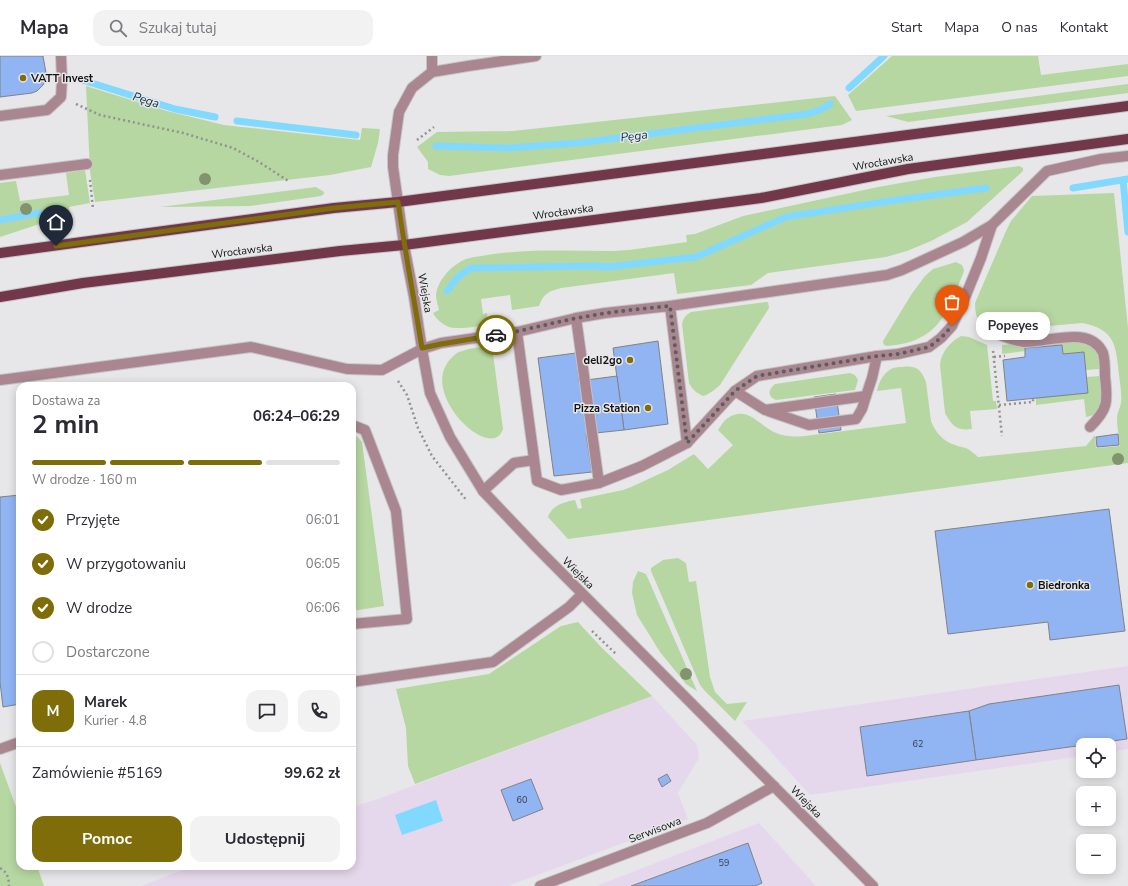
<!DOCTYPE html>
<html lang="pl">
<meta charset="utf-8">
<style>
:root{--surface:#fff;--page:#f2f2f3;--text:#2b2b33;--muted:#7c7c81;--line:#e1e1e2;--accent:#7f6d09}
body{margin:0;font-family:"Nunito Sans",sans-serif;background:var(--page);color:var(--text);height:100vh;display:flex;flex-direction:column;font-size:15px;white-space:nowrap}
*{box-sizing:border-box;margin:0}
p{font-size:13px;color:var(--muted)}
.icon{flex:none;width:22px;height:22px;fill:none;stroke:currentColor;stroke-width:2;stroke-linecap:round;stroke-linejoin:round}
.map{position:relative;flex:1;overflow:hidden}
.drawer{position:absolute;left:16px;top:326px;width:340px;height:488px;display:flex;flex-direction:column;background:var(--surface);border-radius:12px;box-shadow:0 2px 10px #0003}
.drawer>*{flex:none}
.buttons{position:absolute;left:1076px;top:682px;display:grid;gap:8px}
.buttons a{display:grid;place-items:center;width:40px;height:40px;border-radius:8px;background:var(--surface);box-shadow:0 2px 10px #0003;font-size:20px}
.pin{position:absolute;display:grid;place-items:center;width:34px;height:34px;color:#fff;margin:-41px -17px;border-radius:50% 50% 50% 0;rotate:-45deg;box-shadow:0 0 4px #0007}
.pin .icon{rotate:45deg}
.courier{position:absolute;display:grid;place-items:center;width:40px;height:40px;margin:-20px;border:3px solid #7f6d09;border-radius:50%;background:#fff;color:#222;box-shadow:0 1px 5px #0007}
.bubble{position:absolute;height:28px;border-radius:12px;background:var(--surface);box-shadow:0 2px 10px #0003;font-size:13px;font-weight:700;line-height:28px;text-align:center}
.overview em{font-style:normal;font-weight:700}
.overview div{display:flex;flex-direction:column-reverse}
.overview{display:flex;align-items:center;justify-content:space-between;height:68px;padding:0 16px}
h1{font-size:26px;font-weight:700;line-height:30px}
.bar{display:grid;grid-template-columns:repeat(4,1fr);gap:6px 4px;align-content:center;height:48px;padding:0 16px}
.bar i{height:5px;border-radius:3px;background:var(--line)}
.bar .selected{background:var(--accent)}
.bar p{grid-column:span 4}
.line{display:flex;align-items:center;gap:10px;padding:0 16px;border-top:1px solid var(--line)}
.line div{flex:1}
.round{display:grid;place-items:center;flex:none;width:42px;height:42px;border-radius:12px;background:var(--page)}
ol{padding:0 16px;list-style:none}
li{display:flex;align-items:center;gap:12px;height:44px}
li p{margin-inline-start:auto}
li .icon{padding:4px;border-radius:50%;background:var(--accent);color:#fff;stroke-width:4}
li:last-child{color:var(--muted)}
li i{width:22px;height:22px;border:2px solid var(--line);border-radius:50%}
.primary-button{display:flex;gap:8px;margin-top:auto;padding:8px 16px}
.primary-button a{flex:1;height:46px;border-radius:12px;background:var(--accent);color:#fff;font-size:16px;font-weight:700;line-height:46px;text-align:center}
.primary-button a+a{background:var(--page);color:var(--text)}
header{display:flex;align-items:center;gap:24px;box-sizing:border-box;height:56px;padding:0 20px;background:var(--surface);border-bottom:1px solid var(--line)}
header strong{font-size:19px}
nav{display:flex;gap:22px;margin-inline-start:auto;font-size:14px}
.search{width:280px;height:36px;background:var(--page);display:flex;align-items:center;gap:10px;box-sizing:border-box;padding:0 14px;border-radius:12px;color:var(--muted);font-size:15px}
.map>svg:first-child{display:block}
.industrial{fill:#e5d8ec}
.green{fill:#b6d7a1}
.water{fill:#82d9ff}
.lines{fill:none;stroke-linecap:round;stroke-linejoin:round}
.stream{stroke:#82d9ff;stroke-width:7}
.building{fill:#91b4f3;stroke:#828284}
.minor-casing{stroke:#c5c5c7;stroke-width:12}
.major-casing{stroke:#c5c5c7;stroke-width:12}
.path{stroke:#929293;stroke-width:2.5;stroke-dasharray:2 3;stroke-linecap:butt}
.minor{stroke:#aa8790;stroke-width:10}
.major{stroke:#723849;stroke-width:10}
.tree{fill:#81946e}
.done{stroke:#5d5d5e;stroke-width:4;stroke-dasharray:0 7.2}
.route{stroke:#7f6d09;stroke-width:5}
.poi-dot{fill:#7f6d09;stroke:#e7e7e9;stroke-width:1.5}
.labels{text-anchor:middle;dominant-baseline:central;stroke-width:3;stroke-linejoin:round;paint-order:stroke}
.number-label{font-size:9px;fill:#323b4b}
.poi-label{font-size:11px;font-weight:bold;fill:#121313;stroke:#e7e7e9;text-anchor:start}
.street-label{font-size:11px;fill:#121313;stroke:#e7e7e9}
.water-label{font-size:12px;font-style:italic;fill:#06303f;stroke:#e7e7e9}
</style>
<header>
<strong>Mapa</strong>
<div class="search"><svg class="icon" aria-label="search" viewBox="0 0 24 24"><circle cx="10" cy="10" r="6"/><path d="M15 15l6 6"/></svg>Szukaj tutaj</div>
<nav><a>Start</a><a>Mapa</a><a>O nas</a><a>Kontakt</a></nav>
</header>
<div class="map">
<svg width="1128" height="830" viewBox="0 0 1128 830">
<rect width="100%" height="100%" fill="#e7e7e9"/>
<!-- industrial -->
<g class="industrial">
<path d="M 1128,610 L 1128,693 L 1109,696 L 1109,689 L 1083,689 L 1083,700 L 810,739 L 762,686 L 742,665 Z"/>
<path d="M 652,640 L 697,689 L 699,702 L 678,737 L 688,763 L 508,830 L 141,830 L 194,810 L 352,810 L 352,751 L 378,743 Z"/>
<path d="M 759,767 L 816,830 L 596,830 Z"/>
</g>
<!-- green -->
<g class="green">
<path d="M 892,0 L 1038,0 L 1041,19 L 1128,8 L 1128,20 L 856,55 L 848,39 Z"/>
<path d="M 1128,28 L 1128,37 L 908,66 L 886,60 Z"/>
<path d="M 86,30 L 167,55 L 224,69 L 360,84 L 362,72 L 380,73 L 378,87 L 371,111 L 330,119 L 95,146 L 90,115 Z"/>
<path d="M 835,40 L 852,64 L 842,69 L 449,120 L 440,119 L 428,113 L 428,106 L 417,91 L 437,76 L 513,75 Z"/>
<path d="M 1019,110 L 1023,112 L 1023,115 L 967,166 L 931,185 L 907,195 L 886,201 L 768,217 L 751,229 L 677,238 L 674,217 L 561,232 C 549,235 543,238 539,250 L 512,254 L 510,239 L 481,243 L 483,258 L 487,257 C 488,262 486,266 483,268 C 477,272 455,273 449,271 C 442,268 436,263 433,257 L 439,254 C 438,249 436,244 436,239 C 438,223 452,209 466,203 C 475,200 484,200 493,198 C 533,193 573,195 613,195 L 629,194 L 687,186 L 686,179 L 695,178 L 743,160 L 878,131 L 935,121 Z"/>
<path d="M 85,114 L 90,147 L 69,151 L 70,158 L 0,181 L 0,127 L 16,125 L 20,145 L 69,139 L 66,117 Z"/>
<path d="M 316,131 L 324,136 L 324,138 L 321,140 L 250,150 L 160,151 Z"/>
<path d="M 1114,137 L 1128,272 L 1128,407 L 568,483 L 548,461 C 552,449 564,446 575,444 L 578,453 L 582,452 L 580,443 L 623,434 L 631,431 L 668,414 L 694,398 L 708,413 L 733,389 L 718,374 C 721,370 724,364 728,362 C 747,349 759,369 774,376 C 785,381 794,381 805,380 L 906,367 L 901,332 L 877,335 C 879,325 884,316 893,312 C 896,311 899,311 902,311 C 916,309 921,313 926,326 L 931,365 C 935,376 944,386 955,389 C 959,391 964,391 968,393 C 971,395 975,398 978,401 L 1086,390 L 1095,379 L 1096,392 L 1120,390 C 1119,381 1117,371 1117,362 C 1117,357 1120,352 1121,347 C 1122,338 1120,328 1119,319 C 1116,289 1115,273 1082,267 L 1016,273 L 1009,271 L 991,256 L 985,264 L 995,273 L 995,275 C 979,274 975,261 975,247 L 1006,175 L 1011,165 L 1032,140 Z"/>
<path d="M 956,206 L 962,209 L 964,214 L 963,218 C 946,259 938,286 887,290 L 884,289 L 883,286 L 883,285 L 911,239 L 925,220 L 933,213 Z"/>
<path d="M 766,246 L 768,246 L 769,252 L 720,329 L 713,335 L 706,339 L 703,340 L 696,336 L 692,332 L 689,327 L 688,319 L 682,268 C 683,262 686,259 691,256 Z"/>
<path d="M 961,280 L 969,281 L 987,289 L 993,345 L 996,345 L 997,353 L 970,355 L 972,373 C 957,375 952,370 945,357 L 940,309 C 941,296 950,286 961,280 Z"/>
<path d="M 1077,286 C 1097,290 1098,295 1100,313 L 1086,314 L 1084,296 L 1063,298 L 1062,289 L 1025,292 L 1025,295 L 1002,298 L 1002,289 L 1014,288 L 1021,291 Z"/>
<path d="M 492,290 L 503,373 C 492,407 422,341 448,306 C 451,302 455,298 459,296 C 469,292 482,291 492,290 Z"/>
<path d="M 850,317 L 855,319 L 858,324 L 855,334 L 776,344 C 767,340 768,334 775,328 Z"/>
<path d="M 1100,320 C 1102,336 1107,358 1086,361 L 1084,343 L 1036,349 L 1036,342 L 1086,321 Z"/>
<path d="M 352,375 L 362,386 L 384,550 L 352,555 Z"/>
<path d="M 678,502 L 686,507 L 689,526 L 696,525 L 710,621 L 715,636 L 727,648 L 747,646 L 735,665 L 705,635 L 700,629 L 651,515 L 651,512 L 663,504 Z"/>
<path d="M 638,515 L 646,518 L 697,635 L 686,628 L 660,596 L 637,559 L 632,537 L 633,526 Z"/>
<path d="M 578,566 L 601,591 L 652,640 L 415,728 L 408,710 L 406,672 L 396,633 L 489,618 L 561,570 Z"/>
<path d="M 0,707 L 20,762 L 20,810 L 37,810 L 44,830 L 0,830 Z"/>
</g>
<!-- water -->
<path class="water" d="M 436,744 L 443,765 L 402,779 L 395,759 Z"/>
<g class="lines">
<!-- stream -->
<g class="stream">
<path d="M 79,23 L 175,53 L 215,61"/>
<path d="M 849,32 L 884,0"/>
<path d="M 237,65 L 356,79"/>
<path d="M 436,90 L 508,92 L 578,87 L 807,58 L 820,54 L 830,48"/>
<path d="M 1123,124 L 1128,176"/>
<path d="M 1073,132 L 1128,123"/>
<path d="M 0,164 L 39,157"/>
<path d="M 447,235 L 458,221 L 471,212 L 596,210 L 608,211 L 696,201 L 786,161 L 890,145 L 986,132"/>
</g>
</g>
<!-- building -->
<g class="building">
<path d="M 0,0 L 43,0 L 46,17 L 46,24 L 43,29 L 37,35 L 32,37 L 0,41 Z"/>
<path d="M 658,285 L 668,368 L 624,374 L 613,292 Z"/>
<path d="M 1062,289 L 1063,298 L 1084,296 L 1088,337 L 1007,345 L 1003,304 L 1025,301 L 1025,292 Z"/>
<path d="M 576,297 L 579,325 L 617,320 L 624,374 L 586,378 L 592,416 L 554,420 L 538,302 Z"/>
<path d="M 836,338 L 841,374 L 819,377 L 814,341 Z"/>
<path d="M 1118,378 L 1119,389 L 1097,391 L 1096,381 Z"/>
<path d="M 20,439 L 20,648 L 3,651 L 0,626 L 0,441 Z"/>
<path d="M 1109,453 L 1125,575 L 1050,584 L 1048,566 L 948,578 L 935,475 Z"/>
<path d="M 1119,629 L 1127,683 L 976,704 L 969,655 L 989,648 Z"/>
<path d="M 969,655 L 976,704 L 867,720 L 860,671 Z"/>
<path d="M 667,718 L 671,725 L 662,731 L 658,723 Z"/>
<path d="M 531,723 L 543,753 L 513,765 L 501,734 Z"/>
<path d="M 748,787 L 762,827 L 755,830 L 631,830 Z"/>
</g>
<g class="lines">
<defs>
<g id="minor">
<path d="M 432,0 L 432,16"/>
<path d="M 536,0 L 468,10 L 432,16 L 412,32 L 399,56 L 393,99 L 393,111 L 404,189 L 414,241 L 422,293 L 430,337 L 450,381 L 483,435 L 537,492 L 873,830"/>
<path d="M 0,60 L 47,54 L 61,41 L 62,24 L 61,0"/>
<path d="M 0,119 L 87,108"/>
<path d="M 670,250 L 887,219 L 902,214 L 963,186 L 992,169 L 1047,115 L 1101,103 L 1128,100"/>
<path d="M 576,262 L 599,427"/>
<path d="M 1000,279 C 1008,282 1015,285 1024,286 C 1047,287 1090,268 1103,297 C 1105,304 1105,314 1105,321 C 1108,346 1108,353 1090,371"/>
<path d="M 0,324 L 251,291 L 347,313 L 382,314 L 422,293 L 441,287 L 517,276 L 576,262 L 605,257 L 670,250 L 687,387 L 642,410 L 599,427 L 561,434 L 537,425 L 517,276"/>
<path d="M 735,335 L 765,354 L 866,340 L 872,322 L 877,300"/>
<path d="M 768,355 L 809,369 L 856,363 L 862,353 L 866,340"/>
<path d="M 352,369 L 365,374 L 396,455 L 407,563 L 352,568"/>
<path d="M 687,387 L 735,335 L 757,320 L 877,300 L 898,298 L 929,291 L 941,282 L 952,270 L 966,239 L 981,202 L 992,169"/>
<path d="M 483,435 L 514,407 L 534,404"/>
<path d="M 352,626 L 493,606 L 569,551 L 582,538"/>
<path d="M 0,693 L 20,686"/>
<path d="M 540,830 L 707,767 L 774,730"/>
</g>
<g id="major">
<path d="M 0,197 L 334,152 L 398,146 L 1128,50"/>
<path d="M 0,241 L 83,227 L 340,195 L 404,189 L 761,142 L 908,113 L 1128,83"/>
</g>
</defs>
<!-- minor casing -->
<use href="#minor" class="minor-casing"/>
<!-- major casing -->
<use href="#major" class="major-casing"/>
<!-- path -->
<g class="path">
<path d="M 76,48 L 100,59 L 183,77 L 233,92 L 259,106 L 290,126"/>
<path d="M 417,84 L 434,71"/>
<path d="M 90,124 L 93,153"/>
<path d="M 993,295 L 1002,380"/>
<path d="M 994,301 L 1005,300"/>
<path d="M 398,325 L 407,339 L 418,372 L 432,400 L 467,445"/>
<path d="M 999,349 L 1033,346 L 1033,342"/>
<path d="M 592,575 L 616,598"/>
<path d="M 0,812 C 7,816 9,822 9,830"/>
</g>
<!-- minor -->
<use href="#minor" class="minor"/>
<!-- major -->
<use href="#major" class="major"/>
</g>
<!-- trees -->
<g class="tree">
<circle cx="205" cy="123" r="6"/>
<circle cx="26" cy="153" r="6"/>
<circle cx="1118" cy="403" r="6"/>
<circle cx="686" cy="618" r="6"/>
</g>
<g class="lines">
<!-- done -->
<path class="done" d="M 496,279 C 523,275 550,267 578,262 C 608,256 639,253 670,250 L 687,387 L 735,335 L 757,320 L 877,300 L 898,298 L 929,291 L 941,282 L 952,270"/>
<!-- route -->
<path class="route" d="M 56,190 L 334,152 L 398,146 C 405,195 414,243 422,292 L 441,288 L 496,279"/>
</g>
<!-- markers -->
<g class="poi-dot">
<circle cx="23" cy="22" r="4"/>
<circle cx="630" cy="304" r="4"/>
<circle cx="648" cy="352" r="4"/>
<circle cx="1030" cy="529" r="4"/>
</g>
<g class="labels">
<!-- number labels -->
<g class="number-label">
<text x="918" y="688">62</text>
<text x="522" y="744">60</text>
<text x="724" y="807">59</text>
</g>
<!-- poi labels -->
<g class="poi-label">
<text x="31" y="22">VATT Invest</text>
<text x="622" y="304" text-anchor="end">deli2go</text>
<text x="640" y="352" text-anchor="end">Pizza Station</text>
<text x="1038" y="529">Biedronka</text>
</g>
<!-- street labels -->
<g class="street-label">
<text transform="translate(883 106) rotate(-10)">Wrocławska</text>
<text transform="translate(563 156) rotate(-8)">Wrocławska</text>
<text transform="translate(242 195) rotate(-7)">Wrocławska</text>
<text transform="translate(425 237) rotate(80)">Wiejska</text>
<text transform="translate(578 517) rotate(45)">Wiejska</text>
<text transform="translate(806 746) rotate(46)">Wiejska</text>
<text transform="translate(655 774) rotate(-21)">Serwisowa</text>
</g>
<!-- water labels -->
<g class="water-label">
<text transform="translate(146 44) rotate(17)">Pęga</text>
<text transform="translate(634 80) rotate(-7)">Pęga</text>
</g>
</g>
</svg>
<div class="buttons">
<a><svg class="icon" aria-label="locate" viewBox="0 0 24 24"><circle cx="12" cy="12" r="6"/><path d="M12 2v4M12 18v4M2 12h4M18 12h4"/></svg></a>
<a>+</a>
<a>−</a>
</div>
<div class="pin" style="left:952px;top:270px;background:#ea580c"><svg class="icon" aria-label="bag" viewBox="0 0 24 24"><path d="M5 8h14l-1 12H6zM9 8a3 3 0 0 1 6 0"/></svg></div>
<div class="pin" style="left:56px;top:190px;background:#1f2937"><svg class="icon" aria-label="home" viewBox="0 0 24 24"><path d="M3 11l9-7 9 7M6 9v11h12V9"/></svg></div>
<div class="courier" style="left:496px;top:279px"><svg class="icon" aria-label="car" viewBox="0 0 24 24"><path d="M5 17H2v-5l4-1 3-4h7l3 4 3 1v5h-3M9 17h6M6 11h13"/><circle cx="7" cy="17" r="2"/><circle cx="17" cy="17" r="2"/></svg></div>
<div class="bubble" style="left:976px;top:256px;width:74px">Popeyes</div>
<section class="drawer">
<div class="overview"><div><h1>2 min</h1><p>Dostawa za</p></div><em>06:24–06:29</em></div>
<div class="bar"><i class="selected"></i><i class="selected"></i><i class="selected"></i><i></i><p>W drodze · 160 m</p></div>
<ol>
<li><svg class="icon" aria-label="check" viewBox="0 0 24 24"><path d="M5 12l5 5 9-10"/></svg>Przyjęte<p>06:01</p></li>
<li><svg class="icon" aria-label="check" viewBox="0 0 24 24"><path d="M5 12l5 5 9-10"/></svg>W przygotowaniu<p>06:05</p></li>
<li><svg class="icon" aria-label="check" viewBox="0 0 24 24"><path d="M5 12l5 5 9-10"/></svg>W drodze<p>06:06</p></li>
<li><i></i>Dostarczone</li>
</ol>
<div class="line" style="height:72px"><b class="round" style="background:var(--accent);color:#fff">M</b><div><b>Marek</b><p>Kurier · 4.8</p></div><a class="round"><svg class="icon" aria-label="chat" viewBox="0 0 24 24"><path d="M4 5h16v11H9l-5 4z"/></svg></a><a class="round"><svg class="icon" aria-label="phone" viewBox="0 0 24 24"><path d="M5 4h4l2 5-3 2q2 4 5 5l2-3 5 2v4C11 20 4 13 5 4z"/></svg></a></div>
<div class="line" style="height:52px"><div>Zamówienie #5169</div><b>99.62 zł</b></div>
<div class="primary-button"><a>Pomoc</a><a>Udostępnij</a></div>
</section>
</div>
